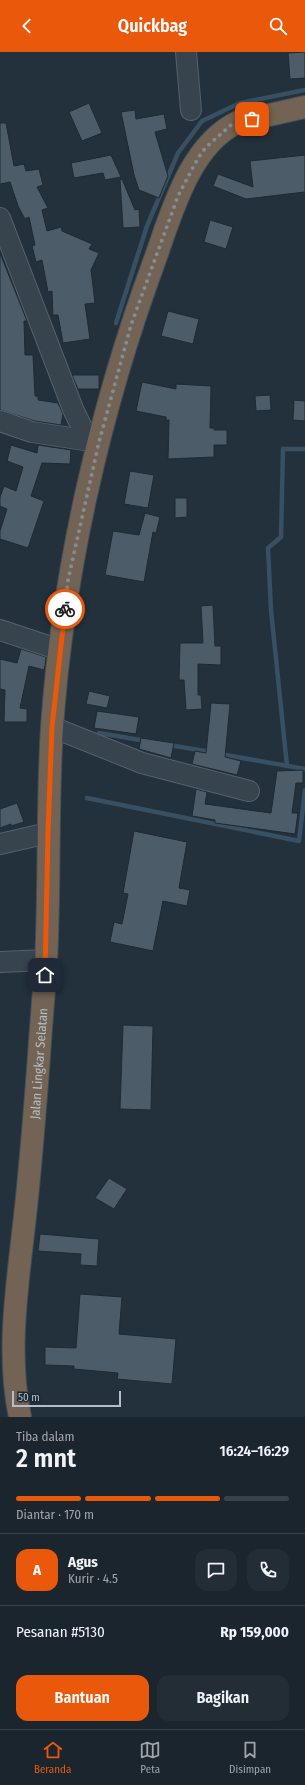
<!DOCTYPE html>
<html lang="id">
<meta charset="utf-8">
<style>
:root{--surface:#1a252e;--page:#232d36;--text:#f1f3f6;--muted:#9fa5aa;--line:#38424a;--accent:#ea580c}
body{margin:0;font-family:"Fira Sans Condensed",sans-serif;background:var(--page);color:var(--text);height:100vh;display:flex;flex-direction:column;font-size:15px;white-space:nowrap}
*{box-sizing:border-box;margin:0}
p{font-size:13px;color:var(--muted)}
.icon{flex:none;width:22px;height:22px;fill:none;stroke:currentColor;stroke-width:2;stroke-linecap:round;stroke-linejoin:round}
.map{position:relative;height:1365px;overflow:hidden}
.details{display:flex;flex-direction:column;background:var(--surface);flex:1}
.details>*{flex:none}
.scale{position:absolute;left:12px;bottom:10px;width:109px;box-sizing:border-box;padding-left:4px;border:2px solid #b3bec8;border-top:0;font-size:11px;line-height:14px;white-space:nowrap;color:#b3bec8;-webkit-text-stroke:3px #1c2832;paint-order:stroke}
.pin{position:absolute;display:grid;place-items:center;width:34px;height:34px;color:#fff;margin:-17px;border-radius:8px;box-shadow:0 2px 6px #0006}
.courier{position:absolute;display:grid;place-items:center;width:40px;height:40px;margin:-20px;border:3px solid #ea580c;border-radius:50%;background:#fff;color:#222;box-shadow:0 1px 5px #0007}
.summary em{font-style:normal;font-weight:600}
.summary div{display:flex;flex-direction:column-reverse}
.summary{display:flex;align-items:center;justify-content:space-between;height:68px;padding:0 16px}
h1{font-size:26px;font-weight:600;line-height:30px}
.bar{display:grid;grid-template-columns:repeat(4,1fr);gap:6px 4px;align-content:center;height:48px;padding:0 16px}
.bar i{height:5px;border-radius:3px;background:var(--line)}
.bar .on{background:var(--accent)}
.bar p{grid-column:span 4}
.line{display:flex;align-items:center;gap:10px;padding:0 16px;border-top:1px solid var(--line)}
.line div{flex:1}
.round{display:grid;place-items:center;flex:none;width:42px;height:42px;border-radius:12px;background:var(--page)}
.action{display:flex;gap:8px;margin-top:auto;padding:8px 16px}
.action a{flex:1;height:46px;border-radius:12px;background:var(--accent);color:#fff;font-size:16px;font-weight:600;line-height:46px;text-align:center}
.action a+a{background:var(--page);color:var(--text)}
header{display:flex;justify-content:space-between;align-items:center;height:52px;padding:0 16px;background:var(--accent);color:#fff;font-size:18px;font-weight:600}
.tab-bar{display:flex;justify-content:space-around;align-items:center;height:56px;border-top:1px solid var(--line);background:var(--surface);font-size:11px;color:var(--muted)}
.tab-bar a{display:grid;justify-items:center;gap:2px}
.tab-bar .on{color:var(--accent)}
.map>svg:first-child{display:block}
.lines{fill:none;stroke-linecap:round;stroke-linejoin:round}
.stream{stroke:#375063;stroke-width:4.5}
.building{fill:#4c5c68;stroke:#1e2a34}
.minor-casing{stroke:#55616b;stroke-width:22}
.highway-casing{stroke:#424e58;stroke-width:24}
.minor{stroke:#37434d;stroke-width:20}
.highway{stroke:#736354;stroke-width:22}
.done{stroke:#818d97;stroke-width:4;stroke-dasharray:0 7.2}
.route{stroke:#ea580c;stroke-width:5}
.labels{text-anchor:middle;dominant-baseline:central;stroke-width:4;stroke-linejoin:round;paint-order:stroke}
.street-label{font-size:13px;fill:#b3bec8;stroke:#1c2832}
</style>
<header><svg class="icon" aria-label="back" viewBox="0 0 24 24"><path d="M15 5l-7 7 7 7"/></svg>Quickbag<svg class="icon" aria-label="search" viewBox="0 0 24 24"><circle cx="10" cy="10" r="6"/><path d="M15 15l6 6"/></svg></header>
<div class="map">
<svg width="305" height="1365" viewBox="0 0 305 1365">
<rect width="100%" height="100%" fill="#23313d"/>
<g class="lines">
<!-- stream -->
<g class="stream">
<path d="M 116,271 L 147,174 L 178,101 L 202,69 L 240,51 L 305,38"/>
<path d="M 99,681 L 146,689"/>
<path d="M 169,693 L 211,700"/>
<path d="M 220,702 L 305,717"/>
<path d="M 287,714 L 271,558 L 268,496 L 281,485 L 283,397 L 305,397"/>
<path d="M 87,746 L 299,789 L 305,738"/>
</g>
</g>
<!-- building -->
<g class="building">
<path d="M 305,0 L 305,26 L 290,27 L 288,1 Z"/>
<path d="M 89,51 L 102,81 L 82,89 L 69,60 Z"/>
<path d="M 135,58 L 136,67 L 164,62 L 167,77 L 155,80 L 168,124 L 159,146 L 139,138 L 134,123 L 121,60 Z"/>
<path d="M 0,71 L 6,71 L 14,114 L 24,112 L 26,119 L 39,117 L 43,133 L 37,135 L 48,156 L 42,158 L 47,179 L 61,175 L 62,179 L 92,192 L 89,197 L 99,201 L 91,218 L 95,251 L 85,252 L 90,287 L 63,291 L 58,263 L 53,263 L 52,239 L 48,240 L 42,208 L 36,210 L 32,194 L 35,193 L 29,165 L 25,167 L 18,154 L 10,130 L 0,132 Z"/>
<path d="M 111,103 L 121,125 L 105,128 L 103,121 L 74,126 L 71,111 Z"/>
<path d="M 305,103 L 305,140 L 246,147 L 213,134 L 218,122 L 253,135 L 250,109 Z"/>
<path d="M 122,127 L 135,158 L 139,157 L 140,175 L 123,176 L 120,128 Z"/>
<path d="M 210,168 L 233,175 L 226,197 L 204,190 Z"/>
<path d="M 0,201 L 27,269 L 24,269 L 25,303 L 33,303 L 35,344 L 38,344 L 38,348 L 58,351 L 63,362 L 61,373 L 35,369 L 0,358 Z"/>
<path d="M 168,259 L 199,267 L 193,292 L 161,284 Z"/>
<path d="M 72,323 L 99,323 L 99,337 L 78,337 Z"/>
<path d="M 142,330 L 176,337 L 176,332 L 211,334 L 210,376 L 214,376 L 214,378 L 227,378 L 227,393 L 214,393 L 214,405 L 168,407 L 169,368 L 166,368 L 166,365 L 136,359 Z"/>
<path d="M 270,343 L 271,358 L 256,359 L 255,344 Z"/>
<path d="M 294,348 L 305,349 L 305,369 L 293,368 Z"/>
<path d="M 11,393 L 37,401 L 38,393 L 71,398 L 70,412 L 42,411 L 31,444 L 44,449 L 28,496 L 0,487 L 0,479 L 7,457 L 0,454 L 0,445 L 4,434 L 16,439 L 23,415 L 7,409 Z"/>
<path d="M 130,419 L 154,423 L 148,456 L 124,452 Z"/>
<path d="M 175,446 L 187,446 L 187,465 L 175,466 Z"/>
<path d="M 145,461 L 160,465 L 156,481 L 153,480 L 144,530 L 105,523 L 113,479 L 139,483 Z"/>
<path d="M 213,553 L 215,594 L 221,594 L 221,613 L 198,612 L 198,643 L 201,643 L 202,657 L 186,658 L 184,628 L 179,628 L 180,591 L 203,591 L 201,554 Z"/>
<path d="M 21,597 L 46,605 L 45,614 L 44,618 L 29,614 L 20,656 L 27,657 L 27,670 L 4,670 L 5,638 L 0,637 L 0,607 L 17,611 Z"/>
<path d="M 89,639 L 110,644 L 107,656 L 86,652 Z"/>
<path d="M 211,651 L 230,652 L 225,705 L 241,709 L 237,723 L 192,712 L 195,699 L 206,701 Z"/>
<path d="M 97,659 L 139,665 L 136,682 L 94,676 Z"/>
<path d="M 141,686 L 174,691 L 171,706 L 139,697 Z"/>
<path d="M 303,718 L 303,731 L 296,731 L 292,761 L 298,761 L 295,782 L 215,771 L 215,768 L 192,764 L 196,737 L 207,740 L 205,752 L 271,761 L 277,719 Z"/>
<path d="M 17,751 L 24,770 L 11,774 L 11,772 L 0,776 L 0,757 Z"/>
<path d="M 134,779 L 187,790 L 179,836 L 190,838 L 187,854 L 163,849 L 153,899 L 110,890 L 114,870 L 122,872 L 128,842 L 123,841 Z"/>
<path d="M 123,973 L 153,974 L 151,1058 L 120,1057 Z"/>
<path d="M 109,1126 L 127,1137 L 114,1157 L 95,1146 Z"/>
<path d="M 40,1182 L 99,1187 L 97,1214 L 80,1213 L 81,1202 L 38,1199 Z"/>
<path d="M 80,1242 L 122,1245 L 119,1282 L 176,1287 L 172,1332 L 117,1327 L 118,1321 L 74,1317 L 74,1314 L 45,1313 L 45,1295 L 76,1296 Z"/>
</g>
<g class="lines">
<defs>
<g id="minor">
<path d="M 186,0 L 191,58"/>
<path d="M 0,166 L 73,357 L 88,388"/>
<path d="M 0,369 L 32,380 L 97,390"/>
<path d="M 0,578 L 60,598"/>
<path d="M 52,675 L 142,711 L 249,739"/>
<path d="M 0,792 L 48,781"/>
<path d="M 0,910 L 46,908"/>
</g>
<g id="highway">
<path id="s1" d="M 20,1365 C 6,1299 18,1230 25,1164 C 31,1111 35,1057 39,1004 C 41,972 44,941 46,910 C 50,832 47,753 52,675 C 63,519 100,357 154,210 C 171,163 189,93 238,70 L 305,55"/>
</g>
</defs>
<!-- minor casing -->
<use href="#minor" class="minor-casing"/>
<!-- highway casing -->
<use href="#highway" class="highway-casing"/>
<!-- minor -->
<use href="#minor" class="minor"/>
<!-- highway -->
<use href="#highway" class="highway"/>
</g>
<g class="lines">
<!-- done -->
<path class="done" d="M 65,557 L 68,528 L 99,390 L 131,273 L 178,144 L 198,106 L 206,95 L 231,73 L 252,67"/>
<!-- route -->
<path class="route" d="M 45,923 L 48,780 L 52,675 L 65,557"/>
</g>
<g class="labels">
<!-- street labels -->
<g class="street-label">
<text stroke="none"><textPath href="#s1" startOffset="355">Jalan Lingkar Selatan</textPath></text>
</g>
</g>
</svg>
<div class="scale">50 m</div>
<div class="pin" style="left:252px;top:67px;background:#ea580c"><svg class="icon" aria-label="bag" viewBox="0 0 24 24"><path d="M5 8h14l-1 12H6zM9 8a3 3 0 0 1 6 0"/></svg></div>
<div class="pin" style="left:45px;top:923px;background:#1f2937"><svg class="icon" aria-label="home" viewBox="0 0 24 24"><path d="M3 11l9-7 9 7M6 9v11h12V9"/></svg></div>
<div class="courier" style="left:65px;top:557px"><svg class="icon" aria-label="bike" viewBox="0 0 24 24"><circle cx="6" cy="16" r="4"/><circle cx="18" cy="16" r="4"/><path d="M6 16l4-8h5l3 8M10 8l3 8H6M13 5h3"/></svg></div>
</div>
<section class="details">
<div class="summary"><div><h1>2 mnt</h1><p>Tiba dalam</p></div><em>16:24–16:29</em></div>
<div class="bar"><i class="on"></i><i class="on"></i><i class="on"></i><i></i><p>Diantar · 170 m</p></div>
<div class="line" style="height:72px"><b class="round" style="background:var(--accent);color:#fff">A</b><div><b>Agus</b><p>Kurir · 4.5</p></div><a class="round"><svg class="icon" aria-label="chat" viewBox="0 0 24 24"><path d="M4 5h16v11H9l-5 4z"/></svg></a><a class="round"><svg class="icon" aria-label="phone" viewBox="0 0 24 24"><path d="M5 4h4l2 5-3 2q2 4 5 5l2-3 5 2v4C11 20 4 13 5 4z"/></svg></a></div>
<div class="line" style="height:52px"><div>Pesanan #5130</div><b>Rp 159,000</b></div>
<div class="action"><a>Bantuan</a><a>Bagikan</a></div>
</section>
<nav class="tab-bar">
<a class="on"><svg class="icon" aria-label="home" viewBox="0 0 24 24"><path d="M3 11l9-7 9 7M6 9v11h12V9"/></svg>Beranda</a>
<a><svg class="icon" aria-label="map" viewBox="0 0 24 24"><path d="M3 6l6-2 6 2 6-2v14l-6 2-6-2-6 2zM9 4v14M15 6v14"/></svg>Peta</a>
<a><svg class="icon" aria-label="saved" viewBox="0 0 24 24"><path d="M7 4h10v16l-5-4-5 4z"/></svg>Disimpan</a>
</nav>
